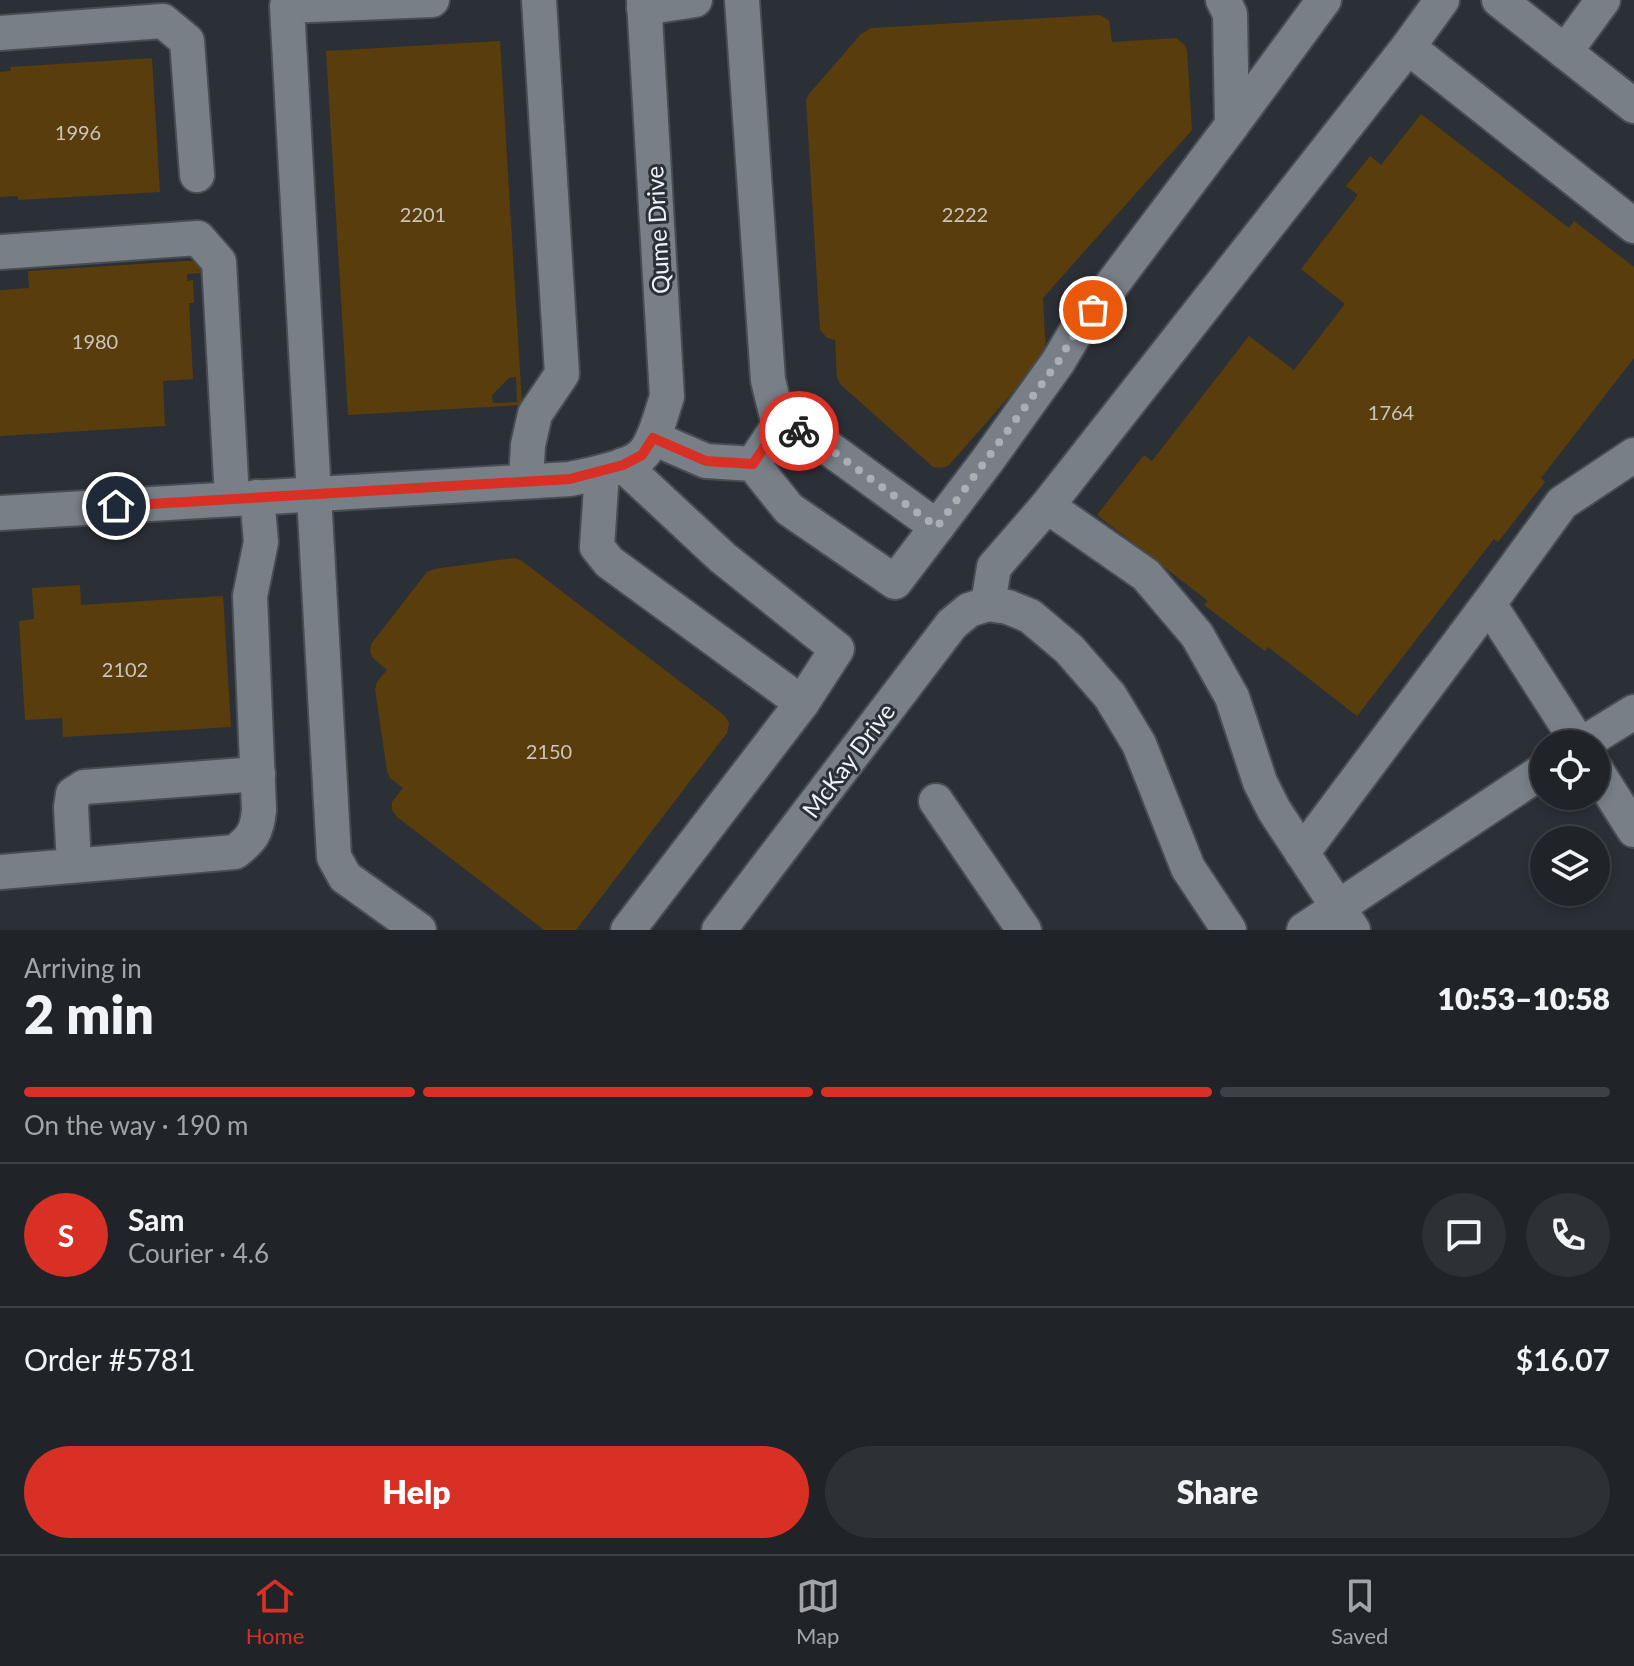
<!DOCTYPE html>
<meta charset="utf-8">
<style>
:root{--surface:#202429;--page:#2d3035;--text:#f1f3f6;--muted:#a2a4a8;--line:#3d4146;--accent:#d93025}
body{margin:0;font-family:Lato,sans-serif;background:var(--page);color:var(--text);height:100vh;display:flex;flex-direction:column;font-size:30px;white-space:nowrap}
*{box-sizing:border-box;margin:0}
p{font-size:26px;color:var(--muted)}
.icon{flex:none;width:44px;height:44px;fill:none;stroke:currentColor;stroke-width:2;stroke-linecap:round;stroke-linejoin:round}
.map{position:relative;height:930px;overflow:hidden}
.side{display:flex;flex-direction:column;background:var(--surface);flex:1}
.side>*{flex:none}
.fabs{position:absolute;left:1530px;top:730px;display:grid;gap:16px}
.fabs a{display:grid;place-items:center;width:80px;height:80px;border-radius:50%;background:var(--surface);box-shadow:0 4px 12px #0003,0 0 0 2px var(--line);font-size:40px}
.pin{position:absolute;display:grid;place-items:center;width:68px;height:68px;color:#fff;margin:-34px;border:4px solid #fff;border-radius:50%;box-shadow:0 2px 8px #0007}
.courier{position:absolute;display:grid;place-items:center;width:80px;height:80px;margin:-40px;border:6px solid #d93025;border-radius:50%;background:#fff;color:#222;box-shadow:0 2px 10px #0007}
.head em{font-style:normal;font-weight:800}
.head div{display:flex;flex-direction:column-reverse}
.head{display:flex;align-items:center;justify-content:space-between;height:136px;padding:0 24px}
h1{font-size:52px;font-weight:800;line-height:60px}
.bar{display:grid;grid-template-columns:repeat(4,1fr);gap:12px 8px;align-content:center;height:96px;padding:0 24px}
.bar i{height:10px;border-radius:6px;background:var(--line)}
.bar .current{background:var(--accent)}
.bar p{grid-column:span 4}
.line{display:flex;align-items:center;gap:20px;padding:0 24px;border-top:2px solid var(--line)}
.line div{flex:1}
.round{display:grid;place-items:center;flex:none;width:84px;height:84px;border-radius:42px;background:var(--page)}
.action{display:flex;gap:16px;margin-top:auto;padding:16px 24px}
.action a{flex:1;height:92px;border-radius:48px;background:var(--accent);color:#fff;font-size:32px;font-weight:800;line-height:92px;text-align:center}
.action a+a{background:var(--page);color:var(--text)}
.tabs{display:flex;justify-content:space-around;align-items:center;height:112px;border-top:2px solid var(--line);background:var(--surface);font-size:22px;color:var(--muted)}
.tabs a{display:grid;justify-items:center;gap:4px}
.tabs .current{color:var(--accent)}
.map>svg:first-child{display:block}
.building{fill:#5a3d0c;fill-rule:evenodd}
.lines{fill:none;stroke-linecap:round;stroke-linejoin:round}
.minor-casing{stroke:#484d52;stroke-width:38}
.minor{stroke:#797f87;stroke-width:34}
.done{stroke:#aaafb4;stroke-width:8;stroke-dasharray:0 14.4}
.route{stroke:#d93025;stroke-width:10}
.labels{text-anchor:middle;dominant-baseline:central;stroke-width:6;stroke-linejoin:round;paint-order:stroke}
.number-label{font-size:20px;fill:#cac6bd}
.street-label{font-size:24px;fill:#eff3f8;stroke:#2b3037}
</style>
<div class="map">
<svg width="1634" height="930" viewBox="0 0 1634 930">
<rect width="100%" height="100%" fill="#2b3037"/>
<!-- building -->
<g class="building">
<path d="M 1098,15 L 1104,17 L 1109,21 L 1112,42 L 1176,38 L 1184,44 L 1187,50 L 1192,130 L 1043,298 L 1046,355 L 949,465 L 942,468 L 933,467 L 840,384 L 837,377 L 835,340 L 827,338 L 820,330 L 806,100 L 809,94 L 861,34 L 871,28 Z"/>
<path d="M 500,41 L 522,405 L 348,415 L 326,51 ZM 516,377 L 517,402 L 493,403 L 492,395 L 509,378 Z"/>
<path d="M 152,58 L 160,192 L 18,200 L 18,196 L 0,197 L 0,72 L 11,71 L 10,67 Z"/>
<path d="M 1421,114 L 1569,228 L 1574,221 L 1634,267 L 1634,358 L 1541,478 L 1545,482 L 1498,542 L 1494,539 L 1357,716 L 1268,647 L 1265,651 L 1204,605 L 1208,601 L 1097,515 L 1144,455 L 1152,461 L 1249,336 L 1294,370 L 1345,304 L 1301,269 L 1358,195 L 1346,186 L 1370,156 L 1381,165 Z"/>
<path d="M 186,261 L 210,261 L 211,272 L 187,274 L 187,281 L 193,280 L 194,303 L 189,303 L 193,379 L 163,381 L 165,426 L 0,436 L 0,290 L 29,288 L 28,271 Z"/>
<path d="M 514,558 L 522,561 L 724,715 L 729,723 L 727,733 L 576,930 L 544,930 L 397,817 L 392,810 L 392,802 L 403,788 L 390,778 L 387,771 L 375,689 L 377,682 L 387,670 L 372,657 L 370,651 L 371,644 L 427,572 L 434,569 Z"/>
<path d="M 80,585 L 81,605 L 223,596 L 231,727 L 63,737 L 62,718 L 25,720 L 19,621 L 34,619 L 32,588 Z"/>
</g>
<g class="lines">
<defs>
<g id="minor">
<path d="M 742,0 L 768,380 L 779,425 L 753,464"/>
<path d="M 1499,0 L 1634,106"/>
<path d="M 644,8 L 695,0"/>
<path d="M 0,33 L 163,21 L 187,41 L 197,175"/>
<path d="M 1408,47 L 1634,226"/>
<path d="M 1565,52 L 1603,0"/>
<path d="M 1232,125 L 1324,0"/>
<path d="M 0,252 L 198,238 L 219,262 L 232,498"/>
<path d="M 779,425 L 812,436 L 937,527"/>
<path d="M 653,438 L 706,461 L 753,464 L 789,509 L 895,582 L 987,461 L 1058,362 L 1074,335 L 1232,125 L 1230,14 L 1223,0"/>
<path d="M 623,465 L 723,558 L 837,649 L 802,703 L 628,930"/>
<path d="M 602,472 L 597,547 L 609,562 L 802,703"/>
<path d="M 526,481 L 528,445 L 535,414 L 562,374 L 539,0"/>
<path d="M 1047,506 L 1146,575 L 1197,635 L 1232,697 L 1260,782 L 1274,810 L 1353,930"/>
<path d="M 0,513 L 570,479 C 588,475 629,468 642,455 C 655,443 661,413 667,397 L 644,0"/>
<path d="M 988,604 L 994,567 L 1047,506 L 1408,47 L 1442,0"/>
<path d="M 1489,604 L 1579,744"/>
<path d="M 1582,744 L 1634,712"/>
<path d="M 1596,770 L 1634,830"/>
<path d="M 936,801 L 1024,930"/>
<path d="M 1302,853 L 1498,591 L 1562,503 L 1634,455"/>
<path d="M 74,865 L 71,807 L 73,794 L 84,787 L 258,774"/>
<path d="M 0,872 L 235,852 C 252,839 257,832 259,810 L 250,596 L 261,542 L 257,497"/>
<path d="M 419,930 L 345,877 L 334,857 L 287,6 L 432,0"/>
<path d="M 719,930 L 952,624 L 969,610 L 988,604 L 1008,607 L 1030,616 L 1069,649 L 1110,696 L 1139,744 L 1188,868 L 1229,930"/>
<path d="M 1304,930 L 1544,770"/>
</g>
</defs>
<!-- minor casing -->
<use href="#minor" class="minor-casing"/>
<!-- minor -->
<use href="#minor" class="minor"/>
</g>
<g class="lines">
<!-- done -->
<path class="done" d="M 799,431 L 812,436 L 937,527 L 1058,362 L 1074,335 L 1093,310"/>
<!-- route -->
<path class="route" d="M 116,506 L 570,479 L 623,465 L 642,455 L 653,438 L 706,461 L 753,464 L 779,425 L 799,431"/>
</g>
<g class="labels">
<!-- number labels -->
<g class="number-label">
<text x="78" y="132">1996</text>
<text x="423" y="214">2201</text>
<text x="965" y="214">2222</text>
<text x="95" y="341">1980</text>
<text x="1391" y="412">1764</text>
<text x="125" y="669">2102</text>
<text x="549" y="751">2150</text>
</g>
<!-- street labels -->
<g class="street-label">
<text transform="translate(657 230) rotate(-93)">Qume Drive</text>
<text transform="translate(848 760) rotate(-53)">McKay Drive</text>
</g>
</g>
</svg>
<div class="fabs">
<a><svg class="icon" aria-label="locate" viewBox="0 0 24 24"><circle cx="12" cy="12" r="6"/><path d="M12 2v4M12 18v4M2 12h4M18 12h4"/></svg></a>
<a><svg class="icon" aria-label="layers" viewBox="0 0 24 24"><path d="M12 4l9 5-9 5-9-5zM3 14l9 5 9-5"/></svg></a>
</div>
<div class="pin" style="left:1093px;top:310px;background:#ea580c"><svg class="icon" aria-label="bag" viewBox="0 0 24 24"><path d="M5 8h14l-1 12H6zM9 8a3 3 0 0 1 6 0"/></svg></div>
<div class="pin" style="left:116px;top:506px;background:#1f2937"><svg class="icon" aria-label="home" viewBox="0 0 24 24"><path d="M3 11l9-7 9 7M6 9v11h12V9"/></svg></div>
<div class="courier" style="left:799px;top:431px"><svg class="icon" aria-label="bike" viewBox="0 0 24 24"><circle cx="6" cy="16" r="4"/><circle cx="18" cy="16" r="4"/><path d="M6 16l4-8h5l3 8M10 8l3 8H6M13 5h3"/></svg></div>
</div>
<section class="side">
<div class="head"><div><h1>2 min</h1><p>Arriving in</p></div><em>10:53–10:58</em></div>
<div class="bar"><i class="current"></i><i class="current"></i><i class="current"></i><i></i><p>On the way · 190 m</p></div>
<div class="line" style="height:144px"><b class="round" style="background:var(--accent);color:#fff">S</b><div><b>Sam</b><p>Courier · 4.6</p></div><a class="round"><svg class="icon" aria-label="chat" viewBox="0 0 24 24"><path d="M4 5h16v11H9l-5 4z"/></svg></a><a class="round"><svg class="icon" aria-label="phone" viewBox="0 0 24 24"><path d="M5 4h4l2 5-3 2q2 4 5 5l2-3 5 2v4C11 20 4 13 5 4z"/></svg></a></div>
<div class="line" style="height:104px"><div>Order #5781</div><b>$16.07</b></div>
<div class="action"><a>Help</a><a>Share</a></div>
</section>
<nav class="tabs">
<a class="current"><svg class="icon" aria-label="home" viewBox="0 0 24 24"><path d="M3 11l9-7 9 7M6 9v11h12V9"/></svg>Home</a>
<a><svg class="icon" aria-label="map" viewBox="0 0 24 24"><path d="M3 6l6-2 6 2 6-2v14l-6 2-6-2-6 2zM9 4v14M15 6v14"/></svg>Map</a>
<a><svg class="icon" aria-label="saved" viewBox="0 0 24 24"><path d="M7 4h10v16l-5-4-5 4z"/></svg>Saved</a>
</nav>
